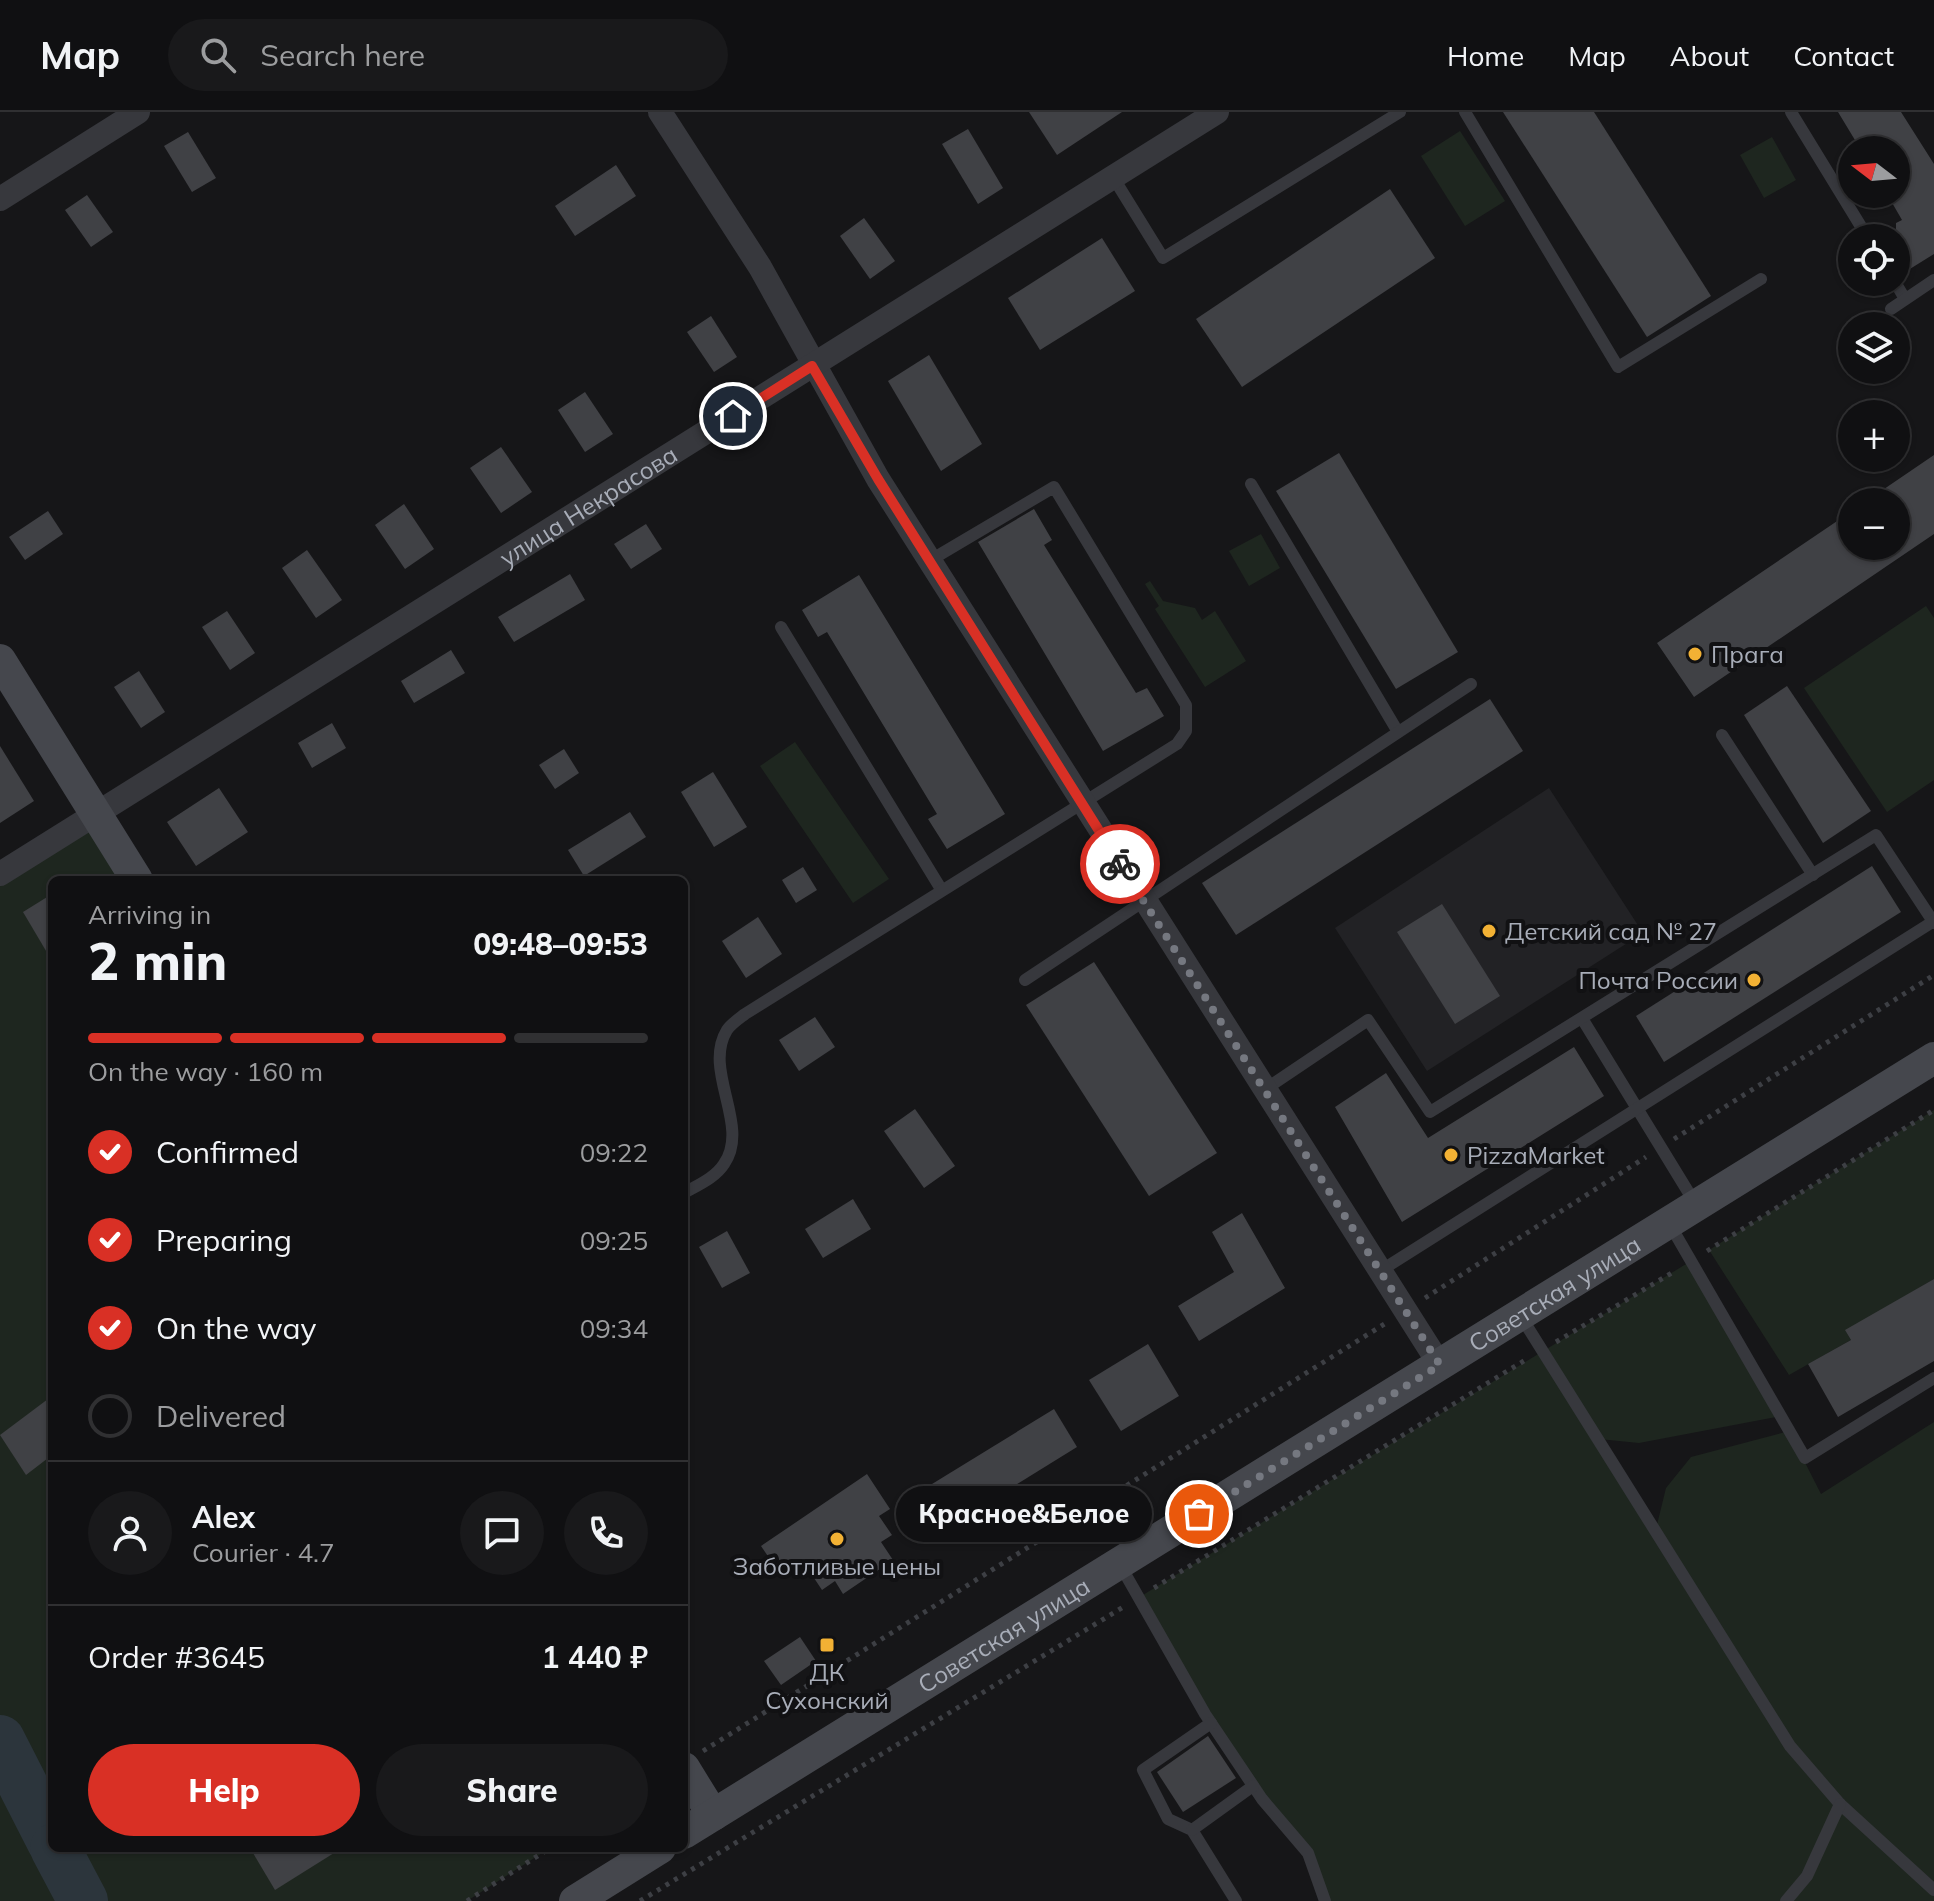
<!DOCTYPE html>
<meta charset="utf-8">
<style>
:root{--surface:#101012;--page:#19191b;--text:#f1f3f6;--muted:#9c9d9f;--line:#303032;--accent:#d93025}
body{margin:0;font-family:Mulish,sans-serif;background:var(--page);color:var(--text);height:100vh;display:flex;flex-direction:column;font-size:30px;white-space:nowrap}
*{box-sizing:border-box;margin:0}
p{font-size:26px;color:var(--muted)}
.icon{flex:none;width:44px;height:44px;fill:none;stroke:currentColor;stroke-width:2;stroke-linecap:round;stroke-linejoin:round}
.map{position:relative;flex:1;overflow:hidden}
.panel{position:absolute;left:48px;top:764px;width:640px;height:976px;display:flex;flex-direction:column;background:var(--surface);border-radius:12px;box-shadow:0 2px 6px #0004,0 0 0 2px var(--line)}
.panel>*{flex:none}
.needle{width:52px;rotate:286deg}
.controls{position:absolute;left:1838px;top:24px;display:grid;gap:16px}
.controls a{display:grid;place-items:center;width:72px;height:72px;border-radius:50%;background:var(--surface);box-shadow:0 2px 6px #0004,0 0 0 2px var(--line);font-size:40px}
.pin{position:absolute;display:grid;place-items:center;width:68px;height:68px;color:#fff;margin:-34px;border:4px solid #fff;border-radius:50%;box-shadow:0 2px 8px #0007}
.courier{position:absolute;display:grid;place-items:center;width:80px;height:80px;margin:-40px;border:6px solid #d93025;border-radius:50%;background:#fff;color:#222;box-shadow:0 2px 10px #0007}
.bubble{position:absolute;height:56px;border-radius:28px;background:var(--surface);box-shadow:0 2px 6px #0004,0 0 0 2px var(--line);font-size:26px;font-weight:800;line-height:56px;text-align:center}
.head em{font-style:normal;font-weight:800}
.head div{display:flex;flex-direction:column-reverse}
.head{display:flex;align-items:center;justify-content:space-between;height:136px;padding:0 40px}
h1{font-size:52px;font-weight:800;line-height:60px}
.bar{display:grid;grid-template-columns:repeat(4,1fr);gap:12px 8px;align-content:center;height:96px;padding:0 40px}
.bar i{height:10px;border-radius:6px;background:var(--line)}
.bar .active{background:var(--accent)}
.bar p{grid-column:span 4}
.line{display:flex;align-items:center;gap:20px;padding:0 40px;border-top:2px solid var(--line)}
.line div{flex:1}
.round{display:grid;place-items:center;flex:none;width:84px;height:84px;border-radius:42px;background:var(--page)}
ol{padding:0 40px;list-style:none}
li{display:flex;align-items:center;gap:24px;height:88px}
li p{margin-inline-start:auto}
li .icon{padding:8px;border-radius:50%;background:var(--accent);color:#fff;stroke-width:4}
li:last-child{color:var(--muted)}
li i{width:44px;height:44px;border:4px solid var(--line);border-radius:50%}
.primary-button{display:flex;gap:16px;margin-top:auto;padding:16px 40px}
.primary-button a{flex:1;height:92px;border-radius:48px;background:var(--accent);color:#fff;font-size:32px;font-weight:800;line-height:92px;text-align:center}
.primary-button a+a{background:var(--page);color:var(--text)}
header{display:flex;align-items:center;gap:48px;box-sizing:border-box;height:112px;padding:0 40px;background:var(--surface);border-bottom:2px solid var(--line)}
header strong{font-size:38px}
nav{display:flex;gap:44px;margin-inline-start:auto;font-size:28px}
.search{width:560px;height:72px;background:var(--page);display:flex;align-items:center;gap:20px;box-sizing:border-box;padding:0 28px;border-radius:44px;color:var(--muted);font-size:30px}
.map>svg:first-child{display:block}
.built{fill:#222225}
.green{fill:#1e261f}
.lines{fill:none;stroke-linecap:round;stroke-linejoin:round}
.river{stroke:#2c353c;stroke-width:50}
.building{fill:#404145}
.path{stroke:#3d3f44;stroke-width:5;stroke-dasharray:4 6;stroke-linecap:butt}
.lane{stroke:#37383d;stroke-width:12}
.street{stroke:#37383d;stroke-width:24}
.secondary{stroke:#45474d;stroke-width:32}
.done{stroke:#757880;stroke-width:8;stroke-dasharray:0 14.4}
.route{stroke:#d93025;stroke-width:10}
.poi-dot{fill:#f2b134;stroke:#111113;stroke-width:3}
.labels{text-anchor:middle;dominant-baseline:central;stroke-width:8;stroke-linejoin:round;paint-order:stroke}
.street-label{font-size:24px;fill:#a8adb8;stroke:#111113}
.poi-label{font-size:24px;fill:#a8adb8;stroke:#111113;text-anchor:start}
</style>
<header>
<strong>Map</strong>
<div class="search"><svg class="icon" aria-label="search" viewBox="0 0 24 24"><circle cx="10" cy="10" r="6"/><path d="M15 15l6 6"/></svg>Search here</div>
<nav><a>Home</a><a>Map</a><a>About</a><a>Contact</a></nav>
</header>
<div class="map">
<svg width="1934" height="1789" viewBox="0 0 1934 1789">
<rect width="100%" height="100%" fill="#161618"/>
<!-- built -->
<path class="built" d="M 1549,676 L 1643,821 L 1427,959 L 1335,816 Z"/>
<!-- green -->
<g class="green">
<path d="M 1460,19 L 1505,89 L 1465,114 L 1421,44 Z"/>
<path d="M 1772,25 L 1796,68 L 1764,86 L 1740,43 Z"/>
<path d="M 1261,422 L 1280,456 L 1249,474 L 1229,439 Z"/>
<path d="M 1150,469 L 1163,489 L 1195,496 L 1202,508 L 1215,499 L 1246,549 L 1205,575 L 1155,497 L 1159,494 L 1145,472 Z"/>
<path d="M 1926,494 L 1934,506 L 1934,668 L 1887,700 L 1804,576 Z"/>
<path d="M 795,630 L 889,767 L 853,791 L 760,654 Z"/>
<path d="M 95,701 L 136,768 L 52,768 L 52,1736 L 550,1736 L 467,1789 L 0,1789 L 0,762 Z"/>
<path d="M 1934,998 L 1934,1167 L 1846,1219 L 1851,1228 L 1789,1263 L 1709,1138 Z"/>
<path d="M 1691,1149 L 1781,1304 L 1639,1331 L 1599,1327 L 1656,1417 L 1666,1376 L 1691,1345 L 1789,1319 L 1821,1382 L 1934,1310 L 1934,1789 L 1325,1789 L 1308,1741 L 1262,1687 L 1138,1486 Z"/>
</g>
<g class="lines">
<!-- river -->
<g class="river">
<path d="M 0,1628 L 52,1730"/>
<path d="M 55,1736 L 83,1789"/>
</g>
</g>
<!-- building -->
<g class="building">
<path d="M 1029,0 L 1122,0 L 1057,43 Z"/>
<path d="M 1503,0 L 1594,0 L 1711,184 L 1647,225 Z"/>
<path d="M 1838,0 L 1901,0 L 1934,52 L 1934,142 L 1905,160 L 1896,143 L 1896,111 L 1902,108 L 1887,82 L 1896,82 L 1896,38 L 1861,38 Z"/>
<path d="M 968,17 L 1003,76 L 978,92 L 942,32 Z"/>
<path d="M 188,20 L 216,66 L 192,80 L 164,34 Z"/>
<path d="M 616,53 L 636,84 L 575,124 L 555,94 Z"/>
<path d="M 1390,77 L 1435,146 L 1242,275 L 1196,207 Z"/>
<path d="M 87,83 L 113,120 L 91,135 L 65,98 Z"/>
<path d="M 864,106 L 895,149 L 870,167 L 840,124 Z"/>
<path d="M 1102,126 L 1135,179 L 1040,238 L 1008,186 Z"/>
<path d="M 711,204 L 737,245 L 714,260 L 687,220 Z"/>
<path d="M 929,243 L 982,332 L 941,359 L 888,269 Z"/>
<path d="M 585,280 L 613,322 L 585,340 L 558,298 Z"/>
<path d="M 501,335 L 532,380 L 501,401 L 470,356 Z"/>
<path d="M 1339,341 L 1458,540 L 1396,577 L 1276,379 Z"/>
<path d="M 1934,343 L 1934,422 L 1694,585 L 1657,531 L 1852,399 L 1852,434 L 1896,434 L 1896,390 L 1865,390 Z"/>
<path d="M 404,392 L 434,437 L 405,457 L 375,413 Z"/>
<path d="M 1034,397 L 1052,428 L 1044,433 L 1136,581 L 1147,576 L 1164,604 L 1103,639 L 978,430 Z"/>
<path d="M 48,399 L 63,422 L 25,448 L 9,425 Z"/>
<path d="M 646,412 L 662,437 L 631,457 L 614,432 Z"/>
<path d="M 307,438 L 342,488 L 316,506 L 282,456 Z"/>
<path d="M 570,462 L 585,488 L 514,530 L 498,505 Z"/>
<path d="M 859,463 L 1005,702 L 947,737 L 928,707 L 937,702 L 827,520 L 818,525 L 802,498 Z"/>
<path d="M 227,499 L 255,541 L 230,558 L 202,515 Z"/>
<path d="M 451,538 L 465,561 L 414,591 L 401,569 Z"/>
<path d="M 139,559 L 165,600 L 141,616 L 114,575 Z"/>
<path d="M 1787,574 L 1871,699 L 1823,731 L 1744,603 Z"/>
<path d="M 1490,587 L 1523,639 L 1236,823 L 1202,771 Z"/>
<path d="M 332,611 L 346,636 L 312,656 L 298,631 Z"/>
<path d="M 0,634 L 34,689 L 0,711 Z"/>
<path d="M 564,637 L 579,661 L 555,677 L 539,653 Z"/>
<path d="M 713,660 L 747,715 L 714,735 L 681,680 Z"/>
<path d="M 219,676 L 248,720 L 196,754 L 167,710 Z"/>
<path d="M 630,700 L 646,725 L 584,764 L 568,738 Z"/>
<path d="M 1872,754 L 1901,800 L 1664,950 L 1636,904 Z"/>
<path d="M 803,755 L 817,778 L 796,791 L 782,768 Z"/>
<path d="M 52,782 L 52,849 L 23,800 Z"/>
<path d="M 1442,792 L 1500,884 L 1455,912 L 1397,820 Z"/>
<path d="M 758,805 L 782,842 L 746,866 L 722,829 Z"/>
<path d="M 1094,850 L 1217,1041 L 1149,1084 L 1026,893 Z"/>
<path d="M 815,905 L 835,935 L 799,959 L 779,928 Z"/>
<path d="M 1574,935 L 1604,984 L 1402,1110 L 1335,995 L 1386,961 L 1428,1026 Z"/>
<path d="M 915,997 L 955,1054 L 924,1076 L 884,1019 Z"/>
<path d="M 853,1087 L 871,1117 L 823,1146 L 805,1117 Z"/>
<path d="M 1242,1101 L 1285,1176 L 1199,1229 L 1178,1194 L 1234,1160 L 1212,1120 Z"/>
<path d="M 727,1119 L 750,1161 L 722,1176 L 699,1135 Z"/>
<path d="M 1934,1167 L 1934,1249 L 1838,1305 L 1808,1252 L 1851,1228 L 1845,1218 Z"/>
<path d="M 1148,1232 L 1179,1284 L 1121,1319 L 1089,1268 Z"/>
<path d="M 52,1284 L 52,1343 L 26,1363 L 0,1323 Z"/>
<path d="M 1054,1297 L 1077,1335 L 943,1418 L 919,1380 Z"/>
<path d="M 867,1362 L 890,1397 L 879,1404 L 892,1423 L 881,1430 L 893,1448 L 843,1482 L 835,1469 L 822,1478 L 804,1451 L 782,1465 L 761,1434 Z"/>
<path d="M 800,1525 L 816,1549 L 781,1573 L 764,1549 Z"/>
<path d="M 1208,1624 L 1236,1666 L 1183,1700 L 1157,1660 Z"/>
<path d="M 250,1736 L 342,1736 L 275,1778 Z"/>
</g>
<g class="lines">
<!-- path -->
<g class="path">
<path d="M 1674,1027 L 1934,863"/>
<path d="M 1707,1139 L 1934,998"/>
<path d="M 1425,1186 L 1646,1045"/>
<path d="M 1556,1230 L 1675,1159"/>
<path d="M 1154,1476 L 1527,1247"/>
<path d="M 703,1639 L 1386,1211"/>
<path d="M 467,1789 L 550,1736"/>
<path d="M 640,1789 L 1125,1494"/>
</g>
<!-- lane -->
<g class="lane">
<path d="M 1465,0 L 1618,255 L 1761,167"/>
<path d="M 1791,0 L 1868,126"/>
<path d="M 1113,65 L 1163,146 L 1400,0"/>
<path d="M 1895,170 L 1905,187"/>
<path d="M 1891,197 L 1934,168"/>
<path d="M 1251,372 L 1398,620"/>
<path d="M 781,515 L 941,777"/>
<path d="M 1722,623 L 1813,763"/>
<path d="M 1025,868 L 1471,572"/>
<path d="M 1583,908 L 1695,1091"/>
<path d="M 1264,978 L 1368,908 L 1430,1000 L 1876,723 L 1934,811"/>
<path d="M 684,1081 C 698,1073 715,1066 724,1052 C 751,1013 702,959 727,918 C 731,912 740,906 745,902 L 1177,632 L 1186,619 L 1186,593 L 1054,375 L 929,449"/>
<path d="M 1669,1111 L 1805,1346 L 1934,1266"/>
<path d="M 1380,1159 L 1934,809"/>
<path d="M 1520,1203 L 1790,1634 L 1840,1692 L 1934,1778"/>
<path d="M 1119,1451 L 1205,1602 L 1262,1687 L 1308,1741 L 1325,1789"/>
<path d="M 1211,1611 L 1143,1658 L 1168,1707 L 1192,1718 L 1236,1789"/>
<path d="M 1192,1718 L 1253,1674"/>
<path d="M 1786,1789 L 1807,1764 L 1840,1692"/>
</g>
<!-- street -->
<g class="street">
<path d="M 660,0 L 760,155 L 878,367 L 1440,1253"/>
<path d="M 0,87 L 138,0"/>
<path id="s1" d="M 0,762 L 1217,0"/>
</g>
<!-- secondary -->
<g class="secondary">
<path d="M 0,548 L 137,768"/>
<path d="M 684,1656 L 713,1703"/>
<path id="s2" d="M 684,1721 L 1934,946"/>
<path d="M 575,1789 L 660,1736"/>
</g>
</g>
<g class="lines">
<!-- done -->
<path class="done" d="M 1120,752 L 1440,1253 L 1199,1402"/>
<!-- route -->
<path class="route" d="M 733,304 L 812,254 L 878,367 L 1120,752"/>
</g>
<!-- markers -->
<g class="poi-dot">
<circle cx="1695" cy="542" r="8"/>
<circle cx="1489" cy="819" r="8"/>
<circle cx="1754" cy="868" r="8"/>
<circle cx="1451" cy="1043" r="8"/>
<circle cx="837" cy="1427" r="8"/>
<rect x="819" y="1525" width="16" height="16" rx="4"/>
</g>
<g class="labels">
<!-- street labels -->
<g class="street-label">
<text stroke="none"><textPath href="#s1" startOffset="694">улица Некрасова</textPath></text>
<text stroke="none"><textPath href="#s2" startOffset="1024">Советская улица</textPath></text>
<text stroke="none"><textPath href="#s2" startOffset="376">Советская улица</textPath></text>
</g>
<!-- poi labels -->
<g class="poi-label">
<text x="1711" y="542">Прага</text>
<text x="1505" y="819">Детский сад № 27</text>
<text x="1738" y="868" text-anchor="end">Почта России</text>
<text x="1467" y="1043">PizzaMarket</text>
<text x="837" y="1454" text-anchor="middle">Заботливые цены</text>
<text x="827" y="1560" text-anchor="middle">ДК<tspan x="827" dy="28">Сухонский</tspan></text>
</g>
</g>
</svg>
<div class="controls">
<a><svg class="needle" viewBox="-14 -14 28 28"><path d="M0-13l5 13h-10z" fill="#e53935"/><path d="M0 13l5-13h-10z" fill="#9c9d9f"/></svg></a>
<a><svg class="icon" aria-label="locate" viewBox="0 0 24 24"><circle cx="12" cy="12" r="6"/><path d="M12 2v4M12 18v4M2 12h4M18 12h4"/></svg></a>
<a><svg class="icon" aria-label="layers" viewBox="0 0 24 24"><path d="M12 4l9 5-9 5-9-5zM3 14l9 5 9-5"/></svg></a>
<a>+</a>
<a>−</a>
</div>
<div class="pin" style="left:1199px;top:1402px;background:#ea580c"><svg class="icon" aria-label="bag" viewBox="0 0 24 24"><path d="M5 8h14l-1 12H6zM9 8a3 3 0 0 1 6 0"/></svg></div>
<div class="pin" style="left:733px;top:304px;background:#1f2937"><svg class="icon" aria-label="home" viewBox="0 0 24 24"><path d="M3 11l9-7 9 7M6 9v11h12V9"/></svg></div>
<div class="courier" style="left:1120px;top:752px"><svg class="icon" aria-label="bike" viewBox="0 0 24 24"><circle cx="6" cy="16" r="4"/><circle cx="18" cy="16" r="4"/><path d="M6 16l4-8h5l3 8M10 8l3 8H6M13 5h3"/></svg></div>
<div class="bubble" style="left:896px;top:1374px;width:256px">Красное&amp;Белое</div>
<section class="panel">
<div class="head"><div><h1>2 min</h1><p>Arriving in</p></div><em>09:48–09:53</em></div>
<div class="bar"><i class="active"></i><i class="active"></i><i class="active"></i><i></i><p>On the way · 160 m</p></div>
<ol>
<li><svg class="icon" aria-label="check" viewBox="0 0 24 24"><path d="M5 12l5 5 9-10"/></svg>Confirmed<p>09:22</p></li>
<li><svg class="icon" aria-label="check" viewBox="0 0 24 24"><path d="M5 12l5 5 9-10"/></svg>Preparing<p>09:25</p></li>
<li><svg class="icon" aria-label="check" viewBox="0 0 24 24"><path d="M5 12l5 5 9-10"/></svg>On the way<p>09:34</p></li>
<li><i></i>Delivered</li>
</ol>
<div class="line" style="height:144px"><a class="round"><svg class="icon" aria-label="person" viewBox="0 0 24 24"><circle cx="12" cy="8" r="4"/><path d="M4 21q1-7 8-7t8 7"/></svg></a><div><b>Alex</b><p>Courier · 4.7</p></div><a class="round"><svg class="icon" aria-label="chat" viewBox="0 0 24 24"><path d="M4 5h16v11H9l-5 4z"/></svg></a><a class="round"><svg class="icon" aria-label="phone" viewBox="0 0 24 24"><path d="M5 4h4l2 5-3 2q2 4 5 5l2-3 5 2v4C11 20 4 13 5 4z"/></svg></a></div>
<div class="line" style="height:104px"><div>Order #3645</div><b>1 440 ₽</b></div>
<div class="primary-button"><a>Help</a><a>Share</a></div>
</section>
</div>
